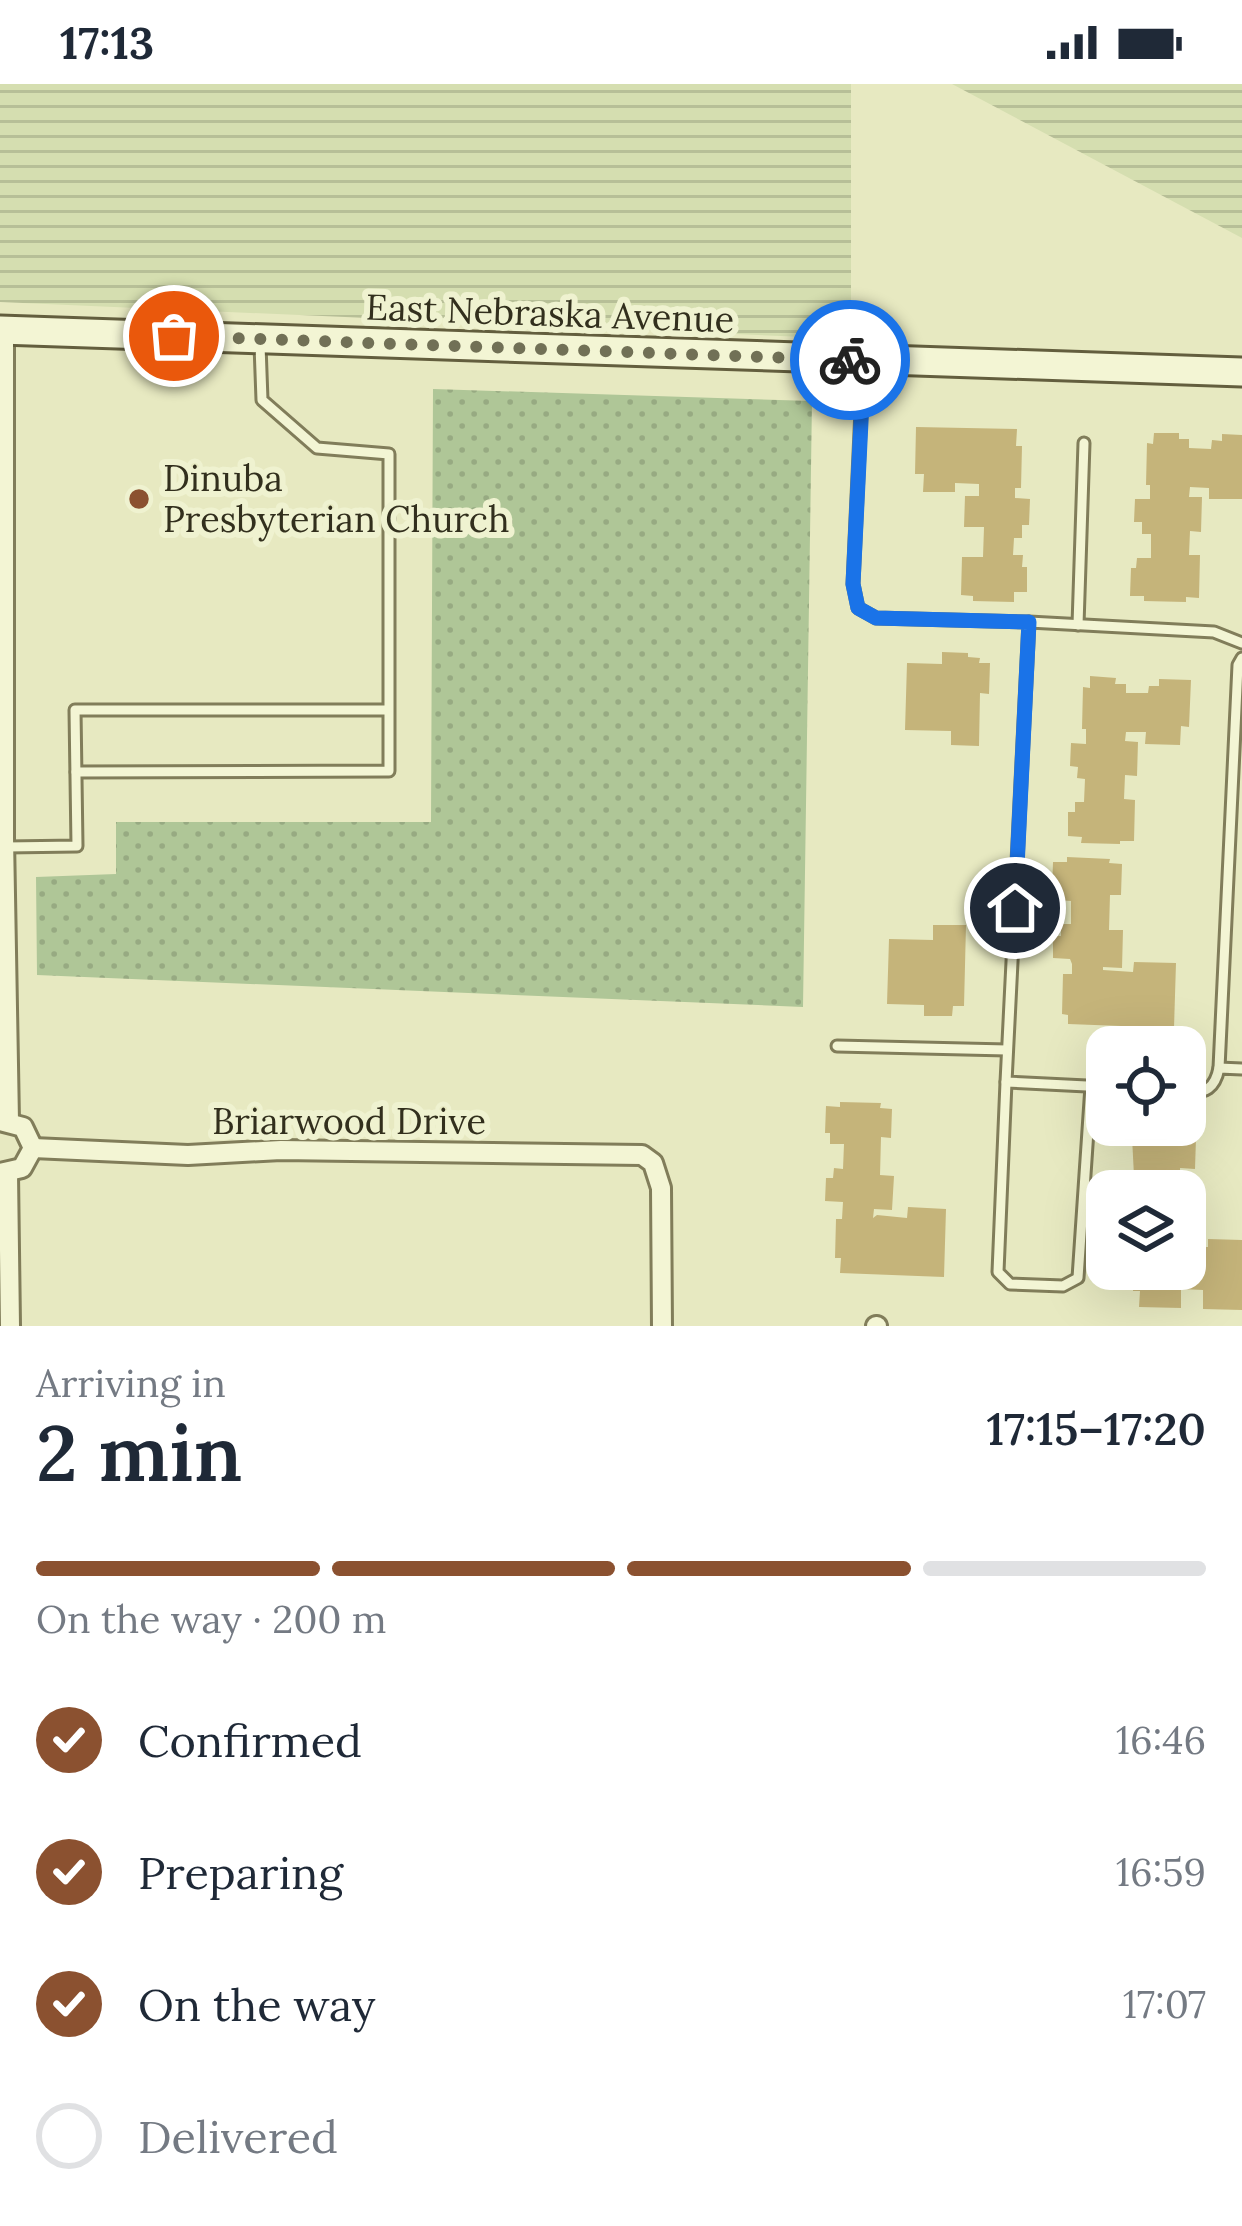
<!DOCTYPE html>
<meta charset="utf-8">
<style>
:root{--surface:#fff;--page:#f6f6f7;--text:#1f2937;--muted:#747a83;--line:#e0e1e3;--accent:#8b5130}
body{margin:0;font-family:Lora,serif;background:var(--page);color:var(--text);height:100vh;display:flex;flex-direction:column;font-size:45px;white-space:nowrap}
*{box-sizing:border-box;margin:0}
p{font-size:39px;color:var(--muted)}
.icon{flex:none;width:66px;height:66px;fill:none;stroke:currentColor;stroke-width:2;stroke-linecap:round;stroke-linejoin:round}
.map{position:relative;height:1242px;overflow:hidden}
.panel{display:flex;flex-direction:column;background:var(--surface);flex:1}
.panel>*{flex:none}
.controls{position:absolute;left:1086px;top:942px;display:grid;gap:24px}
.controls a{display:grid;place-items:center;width:120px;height:120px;border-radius:24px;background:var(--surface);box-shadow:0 12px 48px #0002;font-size:60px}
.pin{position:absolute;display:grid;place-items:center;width:102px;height:102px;color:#fff;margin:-51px;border:6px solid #fff;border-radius:50%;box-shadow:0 3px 12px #0007}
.courier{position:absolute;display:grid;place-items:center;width:120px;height:120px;margin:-60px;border:9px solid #1a73e8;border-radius:50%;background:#fff;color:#222;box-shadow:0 3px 15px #0007}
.head em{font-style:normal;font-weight:600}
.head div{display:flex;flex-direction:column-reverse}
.head{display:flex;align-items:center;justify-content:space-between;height:204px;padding:0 36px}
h1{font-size:78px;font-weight:600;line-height:90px}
.bar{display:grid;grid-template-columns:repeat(4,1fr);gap:18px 12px;align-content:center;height:144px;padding:0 36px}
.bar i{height:15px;border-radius:9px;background:var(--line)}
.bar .selected{background:var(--accent)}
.bar p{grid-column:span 4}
ol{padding:0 36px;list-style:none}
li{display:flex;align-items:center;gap:36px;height:132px}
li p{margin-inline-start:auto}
li .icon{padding:12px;border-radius:50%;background:var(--accent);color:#fff;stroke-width:4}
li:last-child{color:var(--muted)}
li i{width:66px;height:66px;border:6px solid var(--line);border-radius:50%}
.status{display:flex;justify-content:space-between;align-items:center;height:84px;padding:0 60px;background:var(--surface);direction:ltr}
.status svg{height:33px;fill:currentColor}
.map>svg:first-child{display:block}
.farmland{fill:url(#farmland-rules)}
.grass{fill:url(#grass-dots)}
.building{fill:#c5b47a}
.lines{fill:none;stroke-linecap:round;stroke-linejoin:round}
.lane-casing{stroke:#817d5a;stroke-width:15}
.street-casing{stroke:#817d5a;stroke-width:24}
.secondary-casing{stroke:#635e3e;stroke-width:33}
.lane{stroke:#f3f5d4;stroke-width:9}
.street{stroke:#f3f5d4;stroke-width:18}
.secondary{stroke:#f3f5d4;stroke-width:27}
.done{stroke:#717056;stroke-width:12;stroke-dasharray:0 21.6}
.route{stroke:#1a73e8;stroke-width:15}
.poi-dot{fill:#8b5130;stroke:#eff2d0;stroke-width:4.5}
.labels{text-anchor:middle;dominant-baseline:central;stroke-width:12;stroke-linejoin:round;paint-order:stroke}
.street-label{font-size:36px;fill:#322f1d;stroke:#eff2d0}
.poi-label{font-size:36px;fill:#322f1d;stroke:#eff2d0;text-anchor:start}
</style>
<div class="status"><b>17:13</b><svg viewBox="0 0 49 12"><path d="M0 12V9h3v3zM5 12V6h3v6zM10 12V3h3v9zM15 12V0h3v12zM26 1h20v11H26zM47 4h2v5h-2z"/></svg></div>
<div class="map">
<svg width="1242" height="1242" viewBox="0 0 1242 1242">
<defs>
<pattern id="farmland-rules" width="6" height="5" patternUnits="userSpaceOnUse" patternTransform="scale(3)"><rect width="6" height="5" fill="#d5deb0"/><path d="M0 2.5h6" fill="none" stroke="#b7bf97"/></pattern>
<pattern id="grass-dots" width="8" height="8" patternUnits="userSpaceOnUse" patternTransform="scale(3)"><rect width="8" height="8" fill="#afc697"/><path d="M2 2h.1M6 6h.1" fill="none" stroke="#97aa82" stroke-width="1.8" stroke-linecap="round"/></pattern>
</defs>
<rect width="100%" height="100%" fill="#e7e9c1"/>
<!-- farmland -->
<g class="farmland">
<path d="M 0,0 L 851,0 L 851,255 L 0,218 Z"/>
<path d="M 952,0 L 1242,0 L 1242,154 Z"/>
</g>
<!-- grass -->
<path class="grass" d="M 433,305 L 812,317 L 803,923 L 37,891 L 36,793 L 116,790 L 116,738 L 431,738 Z"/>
<!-- building -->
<g class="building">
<path d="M 916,343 L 1017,345 L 1016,362 L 1022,362 L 1021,404 L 1015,404 L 1015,414 L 1030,415 L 1029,441 L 1022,441 L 1022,454 L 1014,454 L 1013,471 L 1023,471 L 1022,483 L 1027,483 L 1027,508 L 1014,508 L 1014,518 L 973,517 L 973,512 L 961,511 L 962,473 L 983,473 L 984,443 L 964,443 L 965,412 L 979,412 L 979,400 L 955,399 L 955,408 L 923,408 L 924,390 L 915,390 Z"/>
<path d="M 1154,349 L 1179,349 L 1179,355 L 1189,355 L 1189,364 L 1211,365 L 1212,356 L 1222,357 L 1222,350 L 1242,351 L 1242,415 L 1209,415 L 1209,404 L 1190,403 L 1189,413 L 1202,413 L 1201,448 L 1190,447 L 1189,471 L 1200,471 L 1199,514 L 1186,513 L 1186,518 L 1144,517 L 1144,512 L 1130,512 L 1131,484 L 1136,484 L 1137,474 L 1151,474 L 1151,450 L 1142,450 L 1142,438 L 1134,438 L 1135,415 L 1150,415 L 1150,401 L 1146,401 L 1147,359 L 1153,360 Z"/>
<path d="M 942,568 L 968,569 L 968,573 L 980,574 L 979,579 L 990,579 L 989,610 L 980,609 L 979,662 L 951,661 L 951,647 L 905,646 L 907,579 L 942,580 Z"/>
<path d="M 1090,592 L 1116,594 L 1115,600 L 1126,600 L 1126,609 L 1148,609 L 1149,602 L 1159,602 L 1159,595 L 1191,596 L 1189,643 L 1181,642 L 1180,661 L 1145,660 L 1146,648 L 1126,648 L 1125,657 L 1138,658 L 1137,692 L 1125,691 L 1124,715 L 1135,716 L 1134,757 L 1120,757 L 1120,760 L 1081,759 L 1082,753 L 1068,752 L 1068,728 L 1075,728 L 1075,718 L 1084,718 L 1085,695 L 1077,694 L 1078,683 L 1070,682 L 1071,659 L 1086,660 L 1086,645 L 1082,645 L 1083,603 L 1090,604 Z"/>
<path d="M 1067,773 L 1110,775 L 1109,779 L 1122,780 L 1121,811 L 1110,811 L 1109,846 L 1123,846 L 1122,884 L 1103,883 L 1103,886 L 1133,888 L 1134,878 L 1176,879 L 1174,944 L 1068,940 L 1068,931 L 1062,930 L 1063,890 L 1072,890 L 1072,880 L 1070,875 L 1053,874 L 1053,852 L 1061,852 L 1061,840 L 1071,840 L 1071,817 L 1057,816 L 1058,806 L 1052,806 L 1053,778 L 1067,778 Z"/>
<path d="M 933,841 L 966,841 L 964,922 L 953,922 L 952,932 L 924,932 L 924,921 L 887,920 L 889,855 L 933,856 Z"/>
<path d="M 840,1018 L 881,1019 L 880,1024 L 892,1025 L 891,1054 L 881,1053 L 880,1091 L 894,1092 L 892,1126 L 874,1125 L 873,1134 L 877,1131 L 907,1134 L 908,1123 L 946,1125 L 944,1193 L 840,1189 L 841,1174 L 835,1174 L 836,1135 L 842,1135 L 843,1118 L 825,1117 L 826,1094 L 833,1094 L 834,1084 L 843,1085 L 844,1060 L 830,1060 L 830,1049 L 825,1049 L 826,1022 L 840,1023 Z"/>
<path d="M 1146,1047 L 1187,1049 L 1186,1054 L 1196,1054 L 1195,1085 L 1180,1084 L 1180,1107 L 1144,1107 L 1144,1092 L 1134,1092 L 1132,1053 L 1146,1053 Z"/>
<path d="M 1208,1155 L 1242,1156 L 1242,1226 L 1203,1225 L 1203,1206 L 1181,1205 L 1181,1224 L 1139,1223 L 1140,1207 L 1133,1207 L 1134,1185 L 1185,1185 L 1185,1163 L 1208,1163 Z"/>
</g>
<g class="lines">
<defs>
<g id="lane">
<path d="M 863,282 L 853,500 L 858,524 L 876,534 L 1029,538 L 1006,998 L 1107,1003"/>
<path d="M 1029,538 L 1214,548 L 1242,559"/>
<path d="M 1078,541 L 1084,359"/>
<path d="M 76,688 L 389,687 L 389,370 L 317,364 L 262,316 L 260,261"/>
<path d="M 6,763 L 77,762 L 75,626 L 387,626"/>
<path d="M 837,962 L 1007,966"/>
<path d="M 1219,984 L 1238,581 L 1242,574"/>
<path d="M 1006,998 L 998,1188 L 1010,1200 L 1063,1202 L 1078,1194 L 1091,1002"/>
<path d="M 1185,1008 C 1206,1010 1215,1004 1219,984 L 1242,985"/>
</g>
<g id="street">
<path d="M 4,246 L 4,754 L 9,1037"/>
<path d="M 0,1037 L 23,1043 L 33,1064 L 22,1084 L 0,1089"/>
<path d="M 33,1064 L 188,1071 L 281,1066 L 642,1071 L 653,1079 L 661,1104 L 662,1242"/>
<path d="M 8,1090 L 10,1242"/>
<path d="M 876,1242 L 877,1242"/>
</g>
<path id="secondary" d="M 0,246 L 1242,288"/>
</defs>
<!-- lane casing -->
<use href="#lane" class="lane-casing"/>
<!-- street casing -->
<use href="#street" class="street-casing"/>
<!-- secondary casing -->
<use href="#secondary" class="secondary-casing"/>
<!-- lane -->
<use href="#lane" class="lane"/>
<!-- street -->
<use href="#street" class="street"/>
<!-- secondary -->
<use href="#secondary" class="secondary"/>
</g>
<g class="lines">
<!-- done -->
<path class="done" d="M 174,252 L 850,276"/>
<!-- route -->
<path class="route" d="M 850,276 L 864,277 L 853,500 L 858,524 L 876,534 L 1029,538 L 1015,824"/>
</g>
<!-- markers -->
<circle class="poi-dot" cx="139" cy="415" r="12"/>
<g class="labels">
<!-- street labels -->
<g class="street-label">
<text transform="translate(550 229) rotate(2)">East Nebraska Avenue</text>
<text x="349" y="1037">Briarwood Drive</text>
</g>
<!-- poi labels -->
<g class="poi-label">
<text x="163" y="394">Dinuba<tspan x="163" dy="41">Presbyterian Church</tspan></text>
</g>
</g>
</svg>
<div class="controls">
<a><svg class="icon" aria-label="locate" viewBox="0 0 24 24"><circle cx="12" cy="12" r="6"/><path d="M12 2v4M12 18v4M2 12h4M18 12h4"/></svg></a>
<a><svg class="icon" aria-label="layers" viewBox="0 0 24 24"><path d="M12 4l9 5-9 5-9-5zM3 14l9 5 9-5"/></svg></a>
</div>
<div class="pin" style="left:174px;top:252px;background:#ea580c"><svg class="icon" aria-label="bag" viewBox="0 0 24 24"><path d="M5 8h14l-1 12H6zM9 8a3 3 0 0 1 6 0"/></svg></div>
<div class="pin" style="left:1015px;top:824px;background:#1f2937"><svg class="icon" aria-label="home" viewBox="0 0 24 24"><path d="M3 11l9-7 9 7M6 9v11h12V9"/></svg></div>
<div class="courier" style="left:850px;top:276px"><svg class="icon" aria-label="bike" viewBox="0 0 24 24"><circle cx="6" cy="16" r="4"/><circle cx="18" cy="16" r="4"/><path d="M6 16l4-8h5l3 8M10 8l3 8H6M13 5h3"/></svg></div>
</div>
<section class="panel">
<div class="head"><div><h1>2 min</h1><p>Arriving in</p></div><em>17:15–17:20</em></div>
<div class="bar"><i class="selected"></i><i class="selected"></i><i class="selected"></i><i></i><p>On the way · 200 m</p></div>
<ol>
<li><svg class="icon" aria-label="check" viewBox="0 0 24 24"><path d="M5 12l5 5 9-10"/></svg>Confirmed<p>16:46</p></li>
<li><svg class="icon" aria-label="check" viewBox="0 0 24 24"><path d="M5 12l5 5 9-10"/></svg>Preparing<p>16:59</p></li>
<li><svg class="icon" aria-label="check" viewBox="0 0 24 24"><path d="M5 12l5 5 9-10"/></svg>On the way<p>17:07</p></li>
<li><i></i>Delivered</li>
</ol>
</section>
